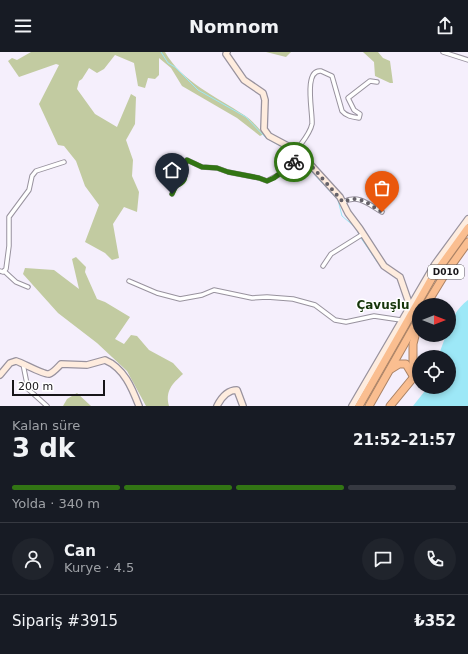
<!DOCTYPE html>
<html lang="tr">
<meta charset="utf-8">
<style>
:root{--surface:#171b24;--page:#20242c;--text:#f1f3f6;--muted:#9ea1a6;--line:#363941;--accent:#327514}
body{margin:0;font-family:"DejaVu Sans",sans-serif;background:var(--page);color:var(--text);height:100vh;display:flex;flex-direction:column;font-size:15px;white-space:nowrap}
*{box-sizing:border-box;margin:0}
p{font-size:13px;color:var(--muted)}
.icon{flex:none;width:22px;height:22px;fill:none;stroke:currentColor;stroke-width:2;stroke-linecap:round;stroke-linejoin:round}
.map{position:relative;height:354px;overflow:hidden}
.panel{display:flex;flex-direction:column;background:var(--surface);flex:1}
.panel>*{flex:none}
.needle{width:26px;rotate:90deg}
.controls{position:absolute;left:412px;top:246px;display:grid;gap:8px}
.controls a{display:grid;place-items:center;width:44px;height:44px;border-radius:50%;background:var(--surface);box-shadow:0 2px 6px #0003;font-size:20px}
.scale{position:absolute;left:12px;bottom:10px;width:93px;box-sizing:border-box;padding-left:4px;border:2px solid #171519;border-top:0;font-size:11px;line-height:14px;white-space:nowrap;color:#171519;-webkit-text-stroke:3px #fff;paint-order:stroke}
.pin{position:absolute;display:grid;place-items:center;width:34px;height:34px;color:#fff;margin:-41px -17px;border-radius:50% 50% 50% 0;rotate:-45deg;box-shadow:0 0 4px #0007}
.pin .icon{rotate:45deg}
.courier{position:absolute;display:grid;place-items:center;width:40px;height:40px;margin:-20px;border:3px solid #327514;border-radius:50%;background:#fff;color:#222;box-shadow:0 1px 5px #0007}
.summary em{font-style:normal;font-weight:800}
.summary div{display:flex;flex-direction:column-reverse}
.summary{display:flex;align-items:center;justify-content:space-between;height:68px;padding:0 12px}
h1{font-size:26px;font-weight:800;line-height:30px}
.bar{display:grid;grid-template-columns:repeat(4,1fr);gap:6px 4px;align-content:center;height:48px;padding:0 12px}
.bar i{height:5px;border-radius:3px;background:var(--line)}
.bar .on{background:var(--accent)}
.bar p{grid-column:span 4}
.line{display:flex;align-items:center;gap:10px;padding:0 12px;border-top:1px solid var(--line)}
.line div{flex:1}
.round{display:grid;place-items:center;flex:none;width:42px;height:42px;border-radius:21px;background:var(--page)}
header{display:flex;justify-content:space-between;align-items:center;height:52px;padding:0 12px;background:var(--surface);font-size:18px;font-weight:800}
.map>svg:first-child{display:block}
.green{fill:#c2cba1}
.water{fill:#9de8f7}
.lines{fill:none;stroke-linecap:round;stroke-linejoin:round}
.stream{stroke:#9de8f7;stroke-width:1}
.street-casing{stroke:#98929e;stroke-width:5.5}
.secondary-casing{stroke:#98929e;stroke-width:8}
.highway-casing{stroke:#ab8366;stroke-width:9}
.street{stroke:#fff;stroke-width:3.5}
.secondary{stroke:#feecde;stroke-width:5.5}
.highway{stroke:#fabe90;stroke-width:7}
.done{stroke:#656168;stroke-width:4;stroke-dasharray:0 7.2}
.route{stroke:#327514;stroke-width:5}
.labels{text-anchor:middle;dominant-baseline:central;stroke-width:3;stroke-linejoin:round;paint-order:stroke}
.shield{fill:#fff;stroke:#5d5b5e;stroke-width:1}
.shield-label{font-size:9px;font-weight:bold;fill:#171519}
.quarter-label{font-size:12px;font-weight:bold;fill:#16360a;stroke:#fff}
</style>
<header><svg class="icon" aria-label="menu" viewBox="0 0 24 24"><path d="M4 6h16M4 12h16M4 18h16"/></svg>Nomnom<svg class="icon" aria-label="share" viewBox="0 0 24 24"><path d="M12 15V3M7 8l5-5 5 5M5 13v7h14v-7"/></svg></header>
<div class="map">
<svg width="468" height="354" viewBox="0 0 468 354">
<rect width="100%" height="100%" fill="#f5effc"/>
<!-- green -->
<g class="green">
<path d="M 31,0 L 165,0 C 182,30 217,45 244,63 C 252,68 258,76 264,82 L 260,84 L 237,66 L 182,34 L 171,16 L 159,6 L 159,23 L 155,27 L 148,26 L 145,36 L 138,34 L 134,11 L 115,3 L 104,17 L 97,21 L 89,16 L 82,27 L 79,29 L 77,37 L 95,62 L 117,75 L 131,42 L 136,45 L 135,72 L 126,88 L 133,108 L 132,124 L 139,140 L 137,160 L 124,155 L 113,172 L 119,206 L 112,208 L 105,201 L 85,190 L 99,153 L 85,134 L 76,109 L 64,94 L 58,93 L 39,52 L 59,13 L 56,12 L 19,25 L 8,9 L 12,6 L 17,8 Z"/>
<path d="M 266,0 L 291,0 L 286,5 Z"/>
<path d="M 363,0 L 378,0 L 383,6 L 390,9 L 393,31 L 390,31 L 375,24 L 374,10 Z"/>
<path d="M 76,205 L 86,215 L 85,220 L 97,247 L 105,250 L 130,265 L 115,287 L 124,292 L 131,283 L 137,284 L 149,298 L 173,311 L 183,322 C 172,332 165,339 169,354 L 146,354 L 127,319 L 97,291 L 58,261 L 23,222 L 25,216 L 54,218 L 79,237 L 72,207 Z"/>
<path d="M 77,341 L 91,354 L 63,354 L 67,347 Z"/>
</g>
<!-- water -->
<path class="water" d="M 468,248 L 468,354 L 413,354 L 428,335 L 449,335 L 449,305 L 438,305 L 446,283 L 449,283 C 449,269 457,256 468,248 Z"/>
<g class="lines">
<!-- stream -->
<g class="stream">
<path d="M 161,0 L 168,11 L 175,15 L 198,38 L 246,65 L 266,86 L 297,103"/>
<path d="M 299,106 L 338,148 L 342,164 L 355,175"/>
<path d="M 357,177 L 359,183"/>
<path d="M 361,186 L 378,211"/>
</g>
<defs>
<g id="street">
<path d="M 443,0 L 468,8"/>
<path d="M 296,99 C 302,90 310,82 312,72 C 313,61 303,17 321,19 L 332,24 L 342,59 C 346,64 352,65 359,66 L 360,62 L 354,58 L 348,46 L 370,29 L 377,30"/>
<path d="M 172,142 L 175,134 C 192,126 180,120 187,108 L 202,115 L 217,116 L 228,120 L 259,126 L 267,129 L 282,121 L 301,102"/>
<path d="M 343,150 C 359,142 368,152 382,160"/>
<path d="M 323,214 L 331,202 L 363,182"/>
<path d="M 0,219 L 3,220 L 6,217 L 9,194 L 9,165 L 29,138 L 32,124 L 36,119 L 64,110"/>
<path d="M 4,219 L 16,230 L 28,235"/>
<path d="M 129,229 L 157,241 L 180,247 L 202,243 L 214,238 L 252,246 L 267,245 L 293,247 L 315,253 L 335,268 L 346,270 L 374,264 L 401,268"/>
<path d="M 23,312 L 28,337 L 47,354"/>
</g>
<g id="secondary">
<path d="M 227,0 L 226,2 L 244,28 L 263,41 L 265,48 L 264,77 L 269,84 L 299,100 L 340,145 L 348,161 L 360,177 L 384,214 L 400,225 L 410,254"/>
<path d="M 0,323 L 10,311 L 16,309 C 23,311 44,323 49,322 C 53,321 58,315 61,312 L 87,313 L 105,308 C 124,316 132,336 139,354"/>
<path d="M 217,354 C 221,346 227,338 237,338 L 243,354"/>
<path d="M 352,354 L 435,212 L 468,167"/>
</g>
<g id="highway">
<path d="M 426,253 L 445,222 L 468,190"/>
<path d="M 391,317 L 399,312 L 406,312 L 412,322"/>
<path d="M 359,354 L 432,226 L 468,176"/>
<path d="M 369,354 L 419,266"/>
<path d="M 390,354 L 413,326 L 413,292 L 417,276"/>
</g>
</defs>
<!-- street casing -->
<use href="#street" class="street-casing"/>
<!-- secondary casing -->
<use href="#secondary" class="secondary-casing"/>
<!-- highway casing -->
<use href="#highway" class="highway-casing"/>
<!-- street -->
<use href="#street" class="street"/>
<!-- secondary -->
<use href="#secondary" class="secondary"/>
<!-- highway -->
<use href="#highway" class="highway"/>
</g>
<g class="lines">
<!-- done -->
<path class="done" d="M 294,110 L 301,102 L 343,150 C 359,142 368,152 382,160"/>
<!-- route -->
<path class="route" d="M 172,142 L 176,134 C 193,126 179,120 187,108 L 202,115 L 217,116 L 228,120 L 259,126 L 267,129 L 274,126 L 294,110"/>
</g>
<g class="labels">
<!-- shield labels -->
<rect class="shield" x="428" y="213" width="36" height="14" rx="3"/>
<g class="shield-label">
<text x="446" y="220">D010</text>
</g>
<!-- quarter labels -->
<g class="quarter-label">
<text x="383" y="253">Çavuşlu</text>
</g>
</g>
</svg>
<div class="controls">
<a><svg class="needle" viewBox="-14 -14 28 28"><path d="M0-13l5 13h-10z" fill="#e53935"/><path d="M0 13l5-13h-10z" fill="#9ea1a6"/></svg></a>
<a><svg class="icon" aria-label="locate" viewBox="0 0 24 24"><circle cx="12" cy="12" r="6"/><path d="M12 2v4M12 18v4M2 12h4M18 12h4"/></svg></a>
</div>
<div class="scale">200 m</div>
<div class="pin" style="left:382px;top:160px;background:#ea580c"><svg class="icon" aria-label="bag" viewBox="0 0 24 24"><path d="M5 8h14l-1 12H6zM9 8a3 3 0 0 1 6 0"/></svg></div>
<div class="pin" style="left:172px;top:142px;background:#1f2937"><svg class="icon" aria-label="home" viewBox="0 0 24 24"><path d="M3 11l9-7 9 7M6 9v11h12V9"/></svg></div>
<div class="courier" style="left:294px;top:110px"><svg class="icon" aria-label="bike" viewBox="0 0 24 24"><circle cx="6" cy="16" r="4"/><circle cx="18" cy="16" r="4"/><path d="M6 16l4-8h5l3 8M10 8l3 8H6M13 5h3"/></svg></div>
</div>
<section class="panel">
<div class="summary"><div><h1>3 dk</h1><p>Kalan süre</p></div><em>21:52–21:57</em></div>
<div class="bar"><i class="on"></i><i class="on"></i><i class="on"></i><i></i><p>Yolda · 340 m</p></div>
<div class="line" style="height:72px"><a class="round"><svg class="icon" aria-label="person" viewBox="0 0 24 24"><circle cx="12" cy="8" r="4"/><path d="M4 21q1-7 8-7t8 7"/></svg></a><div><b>Can</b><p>Kurye · 4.5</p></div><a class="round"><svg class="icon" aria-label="chat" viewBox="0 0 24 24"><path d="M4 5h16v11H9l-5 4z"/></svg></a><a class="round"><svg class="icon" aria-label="phone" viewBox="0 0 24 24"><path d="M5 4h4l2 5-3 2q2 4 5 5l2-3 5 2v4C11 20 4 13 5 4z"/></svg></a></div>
<div class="line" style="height:52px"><div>Sipariş #3915</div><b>₺352</b></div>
</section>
